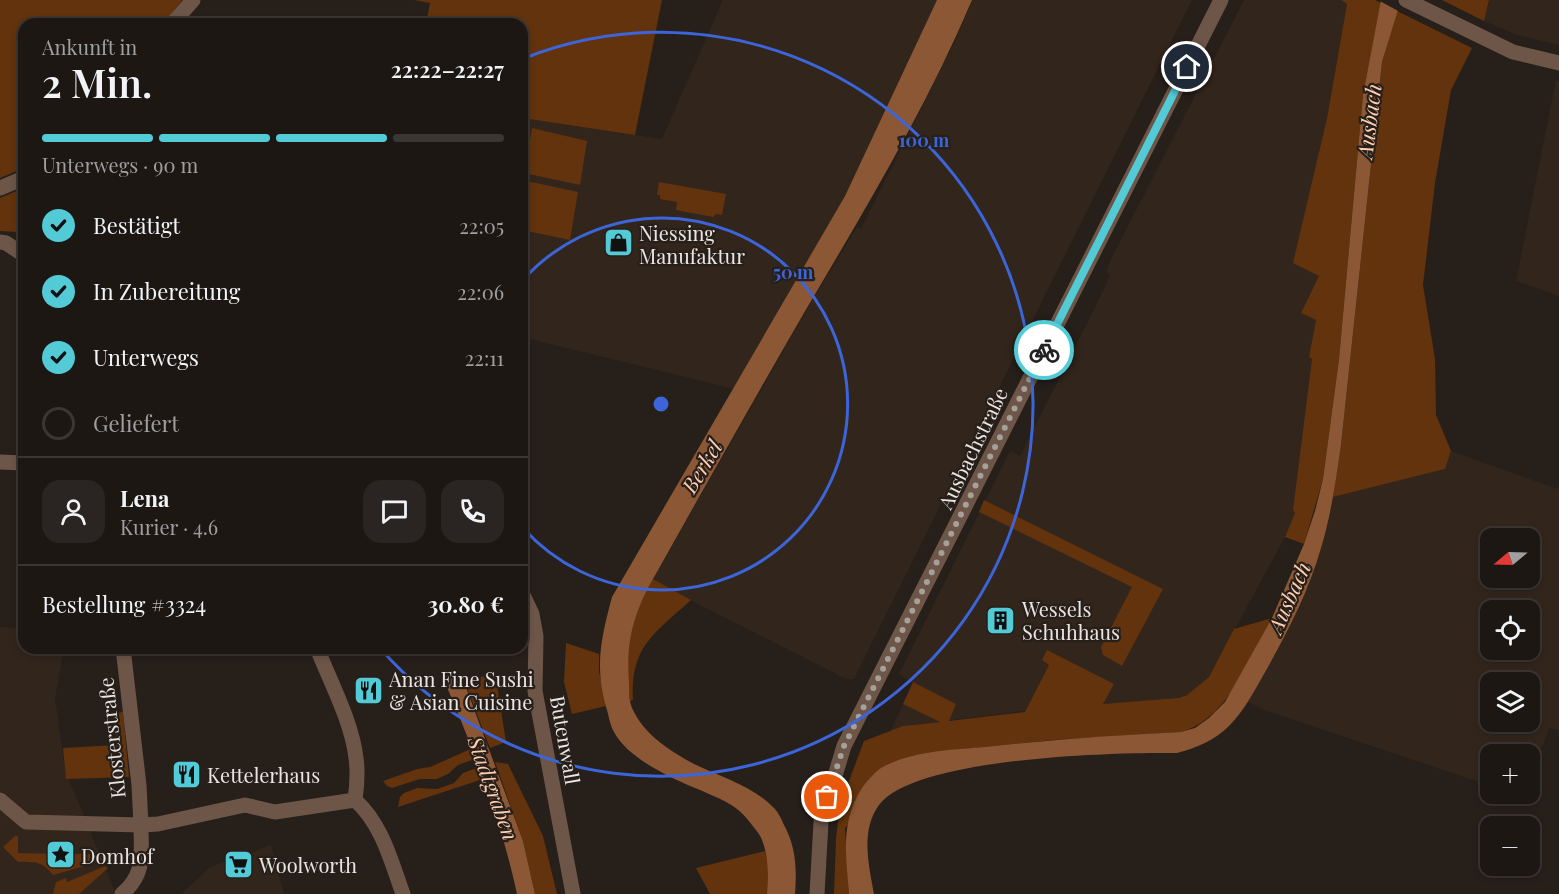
<!DOCTYPE html>
<html lang="de">
<meta charset="utf-8">
<style>
:root{--surface:#1d1714;--page:#2a2422;--text:#f1f3f6;--muted:#a09fa0;--line:#3b3634;--accent:#52cbd7}
body{margin:0;font-family:"Playfair Display",serif;background:var(--page);color:var(--text);height:100vh;display:flex;flex-direction:column;font-size:22px;white-space:nowrap}
*{box-sizing:border-box;margin:0}
p{font-size:20px;color:var(--muted)}
.icon{flex:none;width:33px;height:33px;fill:none;stroke:currentColor;stroke-width:2;stroke-linecap:round;stroke-linejoin:round}
.map{position:relative;flex:1;overflow:hidden}
.side{position:absolute;left:18px;top:18px;width:510px;height:636px;display:flex;flex-direction:column;background:var(--surface);border-radius:18px;box-shadow:0 3px 9px #0003,0 0 0 2px var(--line)}
.side>*{flex:none}
.needle{width:39px;rotate:251deg}
.tools{position:absolute;left:1480px;top:528px;display:grid;gap:12px}
.tools a{display:grid;place-items:center;width:60px;height:60px;border-radius:12px;background:var(--surface);box-shadow:0 3px 9px #0003,0 0 0 2px var(--line);font-size:30px}
.pin{position:absolute;display:grid;place-items:center;width:51px;height:51px;color:#fff;margin:-26px;border:3px solid #fff;border-radius:50%;box-shadow:0 2px 6px #0007}
.courier{position:absolute;display:grid;place-items:center;width:60px;height:60px;margin:-30px;border:4px solid #52cbd7;border-radius:50%;background:#fff;color:#222;box-shadow:0 2px 8px #0007}
.head em{font-style:normal;font-weight:600}
.head div{display:flex;flex-direction:column-reverse}
.head{display:flex;align-items:center;justify-content:space-between;height:102px;padding:0 24px}
h1{font-size:39px;font-weight:600;line-height:45px}
.bar{display:grid;grid-template-columns:repeat(4,1fr);gap:9px 6px;align-content:center;height:72px;padding:0 24px}
.bar i{height:8px;border-radius:4px;background:var(--line)}
.bar .on{background:var(--accent)}
.bar p{grid-column:span 4}
.line{display:flex;align-items:center;gap:15px;padding:0 24px;border-top:2px solid var(--line)}
.line div{flex:1}
.round{display:grid;place-items:center;flex:none;width:63px;height:63px;border-radius:18px;background:var(--page)}
ol{padding:0 24px;list-style:none}
li{display:flex;align-items:center;gap:18px;height:66px}
li p{margin-inline-start:auto}
li .icon{padding:6px;border-radius:50%;background:var(--accent);color:#111;stroke-width:4}
li:last-child{color:var(--muted)}
li i{width:33px;height:33px;border:3px solid var(--line);border-radius:50%}
.map>svg:first-child{display:block}
.built{fill:#32251c;fill-rule:evenodd}
.green{fill:#62330d}
.water{fill:#8b5734}
.pier{fill:#271f1a}
.lines{fill:none;stroke-linecap:round;stroke-linejoin:round}
.street{stroke:#6d5648;stroke-width:15}
.done{stroke:#a6a09b;stroke-width:6;stroke-dasharray:0 10.8}
.route{stroke:#52cbd7;stroke-width:8}
.ring{fill:none;stroke:#3c65d9;stroke-width:3}
.labels{text-anchor:middle;dominant-baseline:central;stroke-width:4.5;stroke-linejoin:round;paint-order:stroke}
.poi-label{font-size:20px;fill:#eae5e1;stroke:#271f1a;text-anchor:start}
.street-label{font-size:20px;fill:#eae5e1;stroke:#271f1a}
.water-label{font-size:21px;font-style:italic;fill:#ffceb0;stroke:#271f1a}
.centre{fill:#3c65d9;stroke:#271f1a;stroke-width:3}
.ring-label{font-size:18px;text-anchor:middle;font-weight:bold;fill:#3c65d9;stroke:#271f1a;stroke-width:4.5;stroke-linejoin:round;paint-order:stroke}
</style>
<div class="map">
<svg width="1559" height="894" viewBox="0 0 1559 894">
<rect width="100%" height="100%" fill="#271f1a"/>
<!-- built -->
<g class="built">
<path d="M 723,0 L 937,0 L 845,196 L 734,389 L 522,337 L 522,118 L 662,139 Z"/>
<path d="M 972,0 L 1192,0 L 854,679 L 846,679 L 678,594 L 653,579 L 809,306 L 857,227 L 861,229 L 955,41 Z"/>
<path d="M 1244,0 L 1341,0 L 1347,4 L 1327,118 L 1311,189 L 1320,276 L 1301,313 L 1316,320 L 1309,357 L 1312,359 L 1295,513 L 1285,537 L 1209,677 L 1187,695 L 1178,698 L 1025,711 L 903,726 L 890,732 L 913,683 L 899,674 L 1010,451 L 1020,456 L 1100,297 L 1110,275 L 1106,272 L 1113,255 Z"/>
<path d="M 1489,0 L 1559,0 L 1559,45 L 1517,35 L 1484,21 Z"/>
<path d="M 1556,80 L 1559,81 L 1559,296 L 1516,281 Z"/>
<path d="M 1451,451 L 1558,489 L 1559,485 L 1559,730 L 1549,728 L 1530,781 L 1530,754 L 1491,754 L 1491,786 L 1264,710 L 1245,700 L 1333,497 L 1445,469 ZM 1491,538 L 1530,538 L 1530,578 L 1491,578 ZM 1491,610 L 1530,610 L 1530,650 L 1491,650 ZM 1491,682 L 1530,682 L 1530,722 L 1491,722 Z"/>
<path d="M 0,627 L 24,628 L 24,648 L 64,648 L 55,698 L 65,770 L 116,894 L 0,894 Z"/>
<path d="M 271,845 L 284,894 L 181,894 L 210,867 Z"/>
</g>
<!-- green -->
<g class="green">
<path d="M 0,0 L 182,0 L 163,24 L 24,24 L 24,168 L 0,178 Z"/>
<path d="M 414,0 L 662,0 L 635,135 L 522,118 L 522,24 L 426,24 L 430,3 Z"/>
<path d="M 1341,0 L 1375,0 L 1381,3 L 1363,95 L 1339,359 L 1323,479 L 1304,544 L 1285,537 L 1295,513 L 1293,510 L 1312,359 L 1309,357 L 1316,320 L 1301,313 L 1319,276 L 1293,263 L 1327,118 L 1347,4 Z"/>
<path d="M 1442,0 L 1489,0 L 1484,21 Z"/>
<path d="M 1397,11 L 1472,48 L 1451,90 L 1435,183 L 1423,285 L 1435,359 L 1436,415 L 1451,451 L 1445,469 L 1333,497 L 1341,445 L 1382,62 Z"/>
<path d="M 532,128 L 587,141 L 580,185 L 524,173 Z"/>
<path d="M 522,180 L 578,192 L 570,240 L 522,230 Z"/>
<path d="M 659,182 L 726,194 L 722,215 L 716,214 L 713,217 L 676,210 L 677,202 L 660,199 L 660,195 L 657,195 Z"/>
<path d="M 24,188 L 24,227 L 17,232 L 0,231 L 0,198 Z"/>
<path d="M 984,500 L 1163,589 L 1122,666 L 1103,655 L 1101,647 L 1132,587 L 979,512 Z"/>
<path d="M 653,579 L 691,600 C 655,633 630,646 633,700 L 630,701 C 629,687 626,672 627,659 C 627,630 640,603 653,579 Z"/>
<path d="M 1272,618 C 1250,658 1228,719 1181,732 L 1053,740 L 946,751 L 912,757 L 845,828 L 849,894 L 834,894 L 836,838 L 840,805 L 864,741 L 903,726 L 940,722 L 903,704 L 913,682 L 956,704 L 949,721 L 1025,712 L 1049,665 L 1042,660 L 1047,650 L 1114,684 L 1103,704 L 1178,698 L 1187,695 L 1209,677 L 1234,629 Z"/>
<path d="M 566,643 L 599,654 L 599,671 L 606,706 L 572,714 L 564,682 Z"/>
<path d="M 495,672 L 506,742 L 490,748 L 465,683 Z"/>
<path d="M 123,712 L 129,777 L 66,779 L 63,748 L 117,745 L 115,713 Z"/>
<path d="M 473,748 L 475,759 L 458,765 L 448,774 L 437,779 L 420,779 L 392,788 L 387,786 L 383,781 L 417,769 L 430,767 Z"/>
<path d="M 495,762 L 508,764 L 543,836 L 557,894 L 535,894 L 523,841 Z"/>
<path d="M 477,768 L 483,779 L 398,807 L 400,797 L 404,793 L 417,788 L 437,789 L 454,783 L 463,773 Z"/>
<path d="M 15,836 L 18,836 L 18,853 L 63,854 L 63,844 L 69,844 L 69,854 L 121,854 L 120,856 L 53,875 C 44,862 33,861 18,862 L 3,847 Z"/>
<path d="M 765,851 L 768,863 L 767,894 L 710,894 L 696,868 Z"/>
<path d="M 105,866 L 108,868 L 79,894 L 53,894 L 56,882 L 66,878 L 67,882 Z"/>
</g>
<!-- water -->
<g class="water">
<path d="M 937,0 L 972,0 C 926,109 864,211 804,313 C 753,401 703,490 653,579 C 633,615 626,641 629,683 C 629,693 629,702 633,710 C 645,735 670,751 694,764 C 721,777 753,786 774,808 C 778,812 781,818 783,823 C 796,846 797,868 795,894 L 767,894 C 768,875 769,858 762,840 C 760,834 755,829 752,825 C 737,804 722,800 700,790 C 673,779 628,759 614,732 C 610,725 609,717 607,710 C 594,668 601,638 612,597 L 845,196 Z"/>
<path d="M 1381,0 L 1401,0 L 1382,62 L 1341,445 C 1336,480 1331,515 1321,548 C 1308,594 1284,639 1260,681 C 1251,697 1242,713 1229,726 C 1215,740 1196,748 1177,753 C 1117,752 915,757 879,805 C 860,831 869,866 874,894 L 849,894 C 846,855 840,823 862,788 C 867,781 875,772 881,768 C 911,751 951,750 984,747 C 1049,740 1115,735 1181,732 L 1195,728 L 1209,718 L 1225,702 L 1272,618 L 1304,544 L 1315,511 L 1323,479 L 1339,359 L 1363,95 Z"/>
<path d="M 461,674 L 523,841 L 535,894 L 517,894 C 501,819 473,748 443,678 Z"/>
</g>
<!-- pier -->
<path class="pier" d="M 1378,0 L 1404,0 L 1400,12 Z"/>
<g class="lines">
<!-- street -->
<g class="street">
<path d="M 1406,0 L 1513,52 L 1559,63"/>
<path d="M 172,24 L 193,0"/>
<path d="M 0,188 L 24,178"/>
<path d="M 0,242 L 6,243 L 24,255"/>
<path d="M 0,462 L 24,463"/>
<path d="M 522,593 L 532,614 L 536,636 L 535,691 L 573,894"/>
<path d="M 317,648 C 330,681 352,722 356,758 C 358,772 357,786 355,800"/>
<path d="M 0,800 L 26,822 L 141,825 L 139,785 L 123,648"/>
<path d="M 355,800 C 382,824 391,861 403,894"/>
<path d="M 122,894 C 146,873 141,854 141,825 L 158,824 L 245,805 L 275,812 L 355,800"/>
<path d="M 817,894 L 821,822 L 844,746 L 1221,0"/>
</g>
</g>
<g class="lines">
<!-- done -->
<path class="done" d="M 827,797 L 844,746 L 1044,350"/>
<!-- route -->
<path class="route" d="M 1044,350 L 1187,67"/>
</g>
<!-- distance rings -->
<g class="ring">
<path d="M523 280A186 186 0 1 1 523 528"/>
<path d="M525 58A372 372 0 1 1 380 648"/>
</g>
<!-- icons -->
<defs>
<symbol id="shop-square" viewBox="-11 -11 22 22"><rect x="-9" y="-9" width="18" height="18" rx="4" fill="#52cbd7" stroke="#271f1a"/><path d="M-5-2.5h2.3a2.7 3.5 0 0 1 5.4 0H5L5.5 6h-11ZM-1.5-2.5h3a1.5 2.3 0 0 0-3 0Z" fill="#111"/></symbol>
<symbol id="building-square" viewBox="-11 -11 22 22"><rect x="-9" y="-9" width="18" height="18" rx="4" fill="#52cbd7" stroke="#271f1a"/><path d="M-4-6H4V6H1V3H-1V6H-4ZM-2.5-4.3h1.7v1.8h-1.7ZM.8-4.3h1.7v1.8H.8ZM-2.5-1h1.7V.8h-1.7ZM.8-1h1.7V.8H.8Z" fill="#111"/></symbol>
<symbol id="restaurant-square" viewBox="-11 -11 22 22"><rect x="-9" y="-9" width="18" height="18" rx="4" fill="#52cbd7" stroke="#271f1a"/><path d="M-5-6h1v4h1v-4h1v4h1v-4h1v5L-1.5 .5V6h-2V.5L-5-1ZM5-6V6H3V1.5H1.5Q1.5-4 5-6Z" fill="#111"/></symbol>
<symbol id="sight-square" viewBox="-11 -11 22 22"><rect x="-9" y="-9" width="18" height="18" rx="4" fill="#52cbd7" stroke="#271f1a"/><path d="M0-6L1.8-2.2L6-1.7L2.9 1.2L3.7 5.4L0 3.3L-3.7 5.4L-2.9 1.2L-6-1.7L-1.8-2.2Z" fill="#111"/></symbol>
<symbol id="supermarket-square" viewBox="-11 -11 22 22"><rect x="-9" y="-9" width="18" height="18" rx="4" fill="#52cbd7" stroke="#271f1a"/><path d="M-6-5.5h2.5l.6 2H6L4.5 2H-2.5L-4.4-4H-6ZM-1.5 3.2a1.3 1.3 0 1 0 .1 0ZM3 3.2a1.3 1.3 0 1 0 .1 0Z" fill="#111"/></symbol>
</defs>
<g fill-rule="evenodd">
<use href="#shop-square" x="602" y="226" width="33" height="33"/>
<use href="#building-square" x="984" y="604" width="33" height="33"/>
<use href="#restaurant-square" x="352" y="674" width="33" height="33"/>
<use href="#restaurant-square" x="170" y="758" width="33" height="33"/>
<use href="#sight-square" x="44" y="838" width="33" height="33"/>
<use href="#supermarket-square" x="222" y="848" width="33" height="33"/>
</g>
<g class="labels">
<!-- poi labels -->
<g class="poi-label">
<text x="639" y="232">Niessing<tspan x="639" dy="23">Manufaktur</tspan></text>
<text x="1022" y="608">Wessels<tspan x="1022" dy="23">Schuhhaus</tspan></text>
<text x="389" y="678">Anan Fine Sushi<tspan x="389" dy="23">&amp; Asian Cuisine</tspan></text>
<text x="207" y="774">Kettelerhaus</text>
<text x="81" y="855">Domhof</text>
<text x="259" y="864">Woolworth</text>
</g>
<!-- street labels -->
<g class="street-label">
<text transform="translate(972 448) rotate(-64)">Ausbachstraße</text>
<text transform="translate(111 738) rotate(-96)">Klosterstraße</text>
<text transform="translate(566 740) rotate(80)">Butenwall</text>
</g>
<!-- water labels -->
<g class="water-label">
<text transform="translate(1368 121) rotate(-83)">Ausbach</text>
<text transform="translate(701 466) rotate(-59)">Berkel</text>
<text transform="translate(1288 597) rotate(-66)">Ausbach</text>
<text transform="translate(494 788) rotate(70)">Stadtgraben</text>
</g>
</g>
<circle cx="661" cy="404" r="9" class="centre"/>
<g class="ring-label">
<text x="924" y="147">100 m</text>
<text x="793" y="279">50 m</text>
</g>
</svg>
<div class="tools">
<a><svg class="needle" viewBox="-14 -14 28 28"><path d="M0-13l5 13h-10z" fill="#e53935"/><path d="M0 13l5-13h-10z" fill="#a09fa0"/></svg></a>
<a><svg class="icon" aria-label="locate" viewBox="0 0 24 24"><circle cx="12" cy="12" r="6"/><path d="M12 2v4M12 18v4M2 12h4M18 12h4"/></svg></a>
<a><svg class="icon" aria-label="layers" viewBox="0 0 24 24"><path d="M12 4l9 5-9 5-9-5zM3 14l9 5 9-5"/></svg></a>
<a>+</a>
<a>−</a>
</div>
<div class="pin" style="left:827px;top:797px;background:#ea580c"><svg class="icon" aria-label="bag" viewBox="0 0 24 24"><path d="M5 8h14l-1 12H6zM9 8a3 3 0 0 1 6 0"/></svg></div>
<div class="pin" style="left:1187px;top:67px;background:#1f2937"><svg class="icon" aria-label="home" viewBox="0 0 24 24"><path d="M3 11l9-7 9 7M6 9v11h12V9"/></svg></div>
<div class="courier" style="left:1044px;top:350px"><svg class="icon" aria-label="bike" viewBox="0 0 24 24"><circle cx="6" cy="16" r="4"/><circle cx="18" cy="16" r="4"/><path d="M6 16l4-8h5l3 8M10 8l3 8H6M13 5h3"/></svg></div>
<section class="side">
<div class="head"><div><h1>2 Min.</h1><p>Ankunft in</p></div><em>22:22–22:27</em></div>
<div class="bar"><i class="on"></i><i class="on"></i><i class="on"></i><i></i><p>Unterwegs · 90 m</p></div>
<ol>
<li><svg class="icon" aria-label="check" viewBox="0 0 24 24"><path d="M5 12l5 5 9-10"/></svg>Bestätigt<p>22:05</p></li>
<li><svg class="icon" aria-label="check" viewBox="0 0 24 24"><path d="M5 12l5 5 9-10"/></svg>In Zubereitung<p>22:06</p></li>
<li><svg class="icon" aria-label="check" viewBox="0 0 24 24"><path d="M5 12l5 5 9-10"/></svg>Unterwegs<p>22:11</p></li>
<li><i></i>Geliefert</li>
</ol>
<div class="line" style="height:108px"><a class="round"><svg class="icon" aria-label="person" viewBox="0 0 24 24"><circle cx="12" cy="8" r="4"/><path d="M4 21q1-7 8-7t8 7"/></svg></a><div><b>Lena</b><p>Kurier · 4.6</p></div><a class="round"><svg class="icon" aria-label="chat" viewBox="0 0 24 24"><path d="M4 5h16v11H9l-5 4z"/></svg></a><a class="round"><svg class="icon" aria-label="phone" viewBox="0 0 24 24"><path d="M5 4h4l2 5-3 2q2 4 5 5l2-3 5 2v4C11 20 4 13 5 4z"/></svg></a></div>
<div class="line" style="height:78px"><div>Bestellung #3324</div><b>30.80 €</b></div>
</section>
</div>
